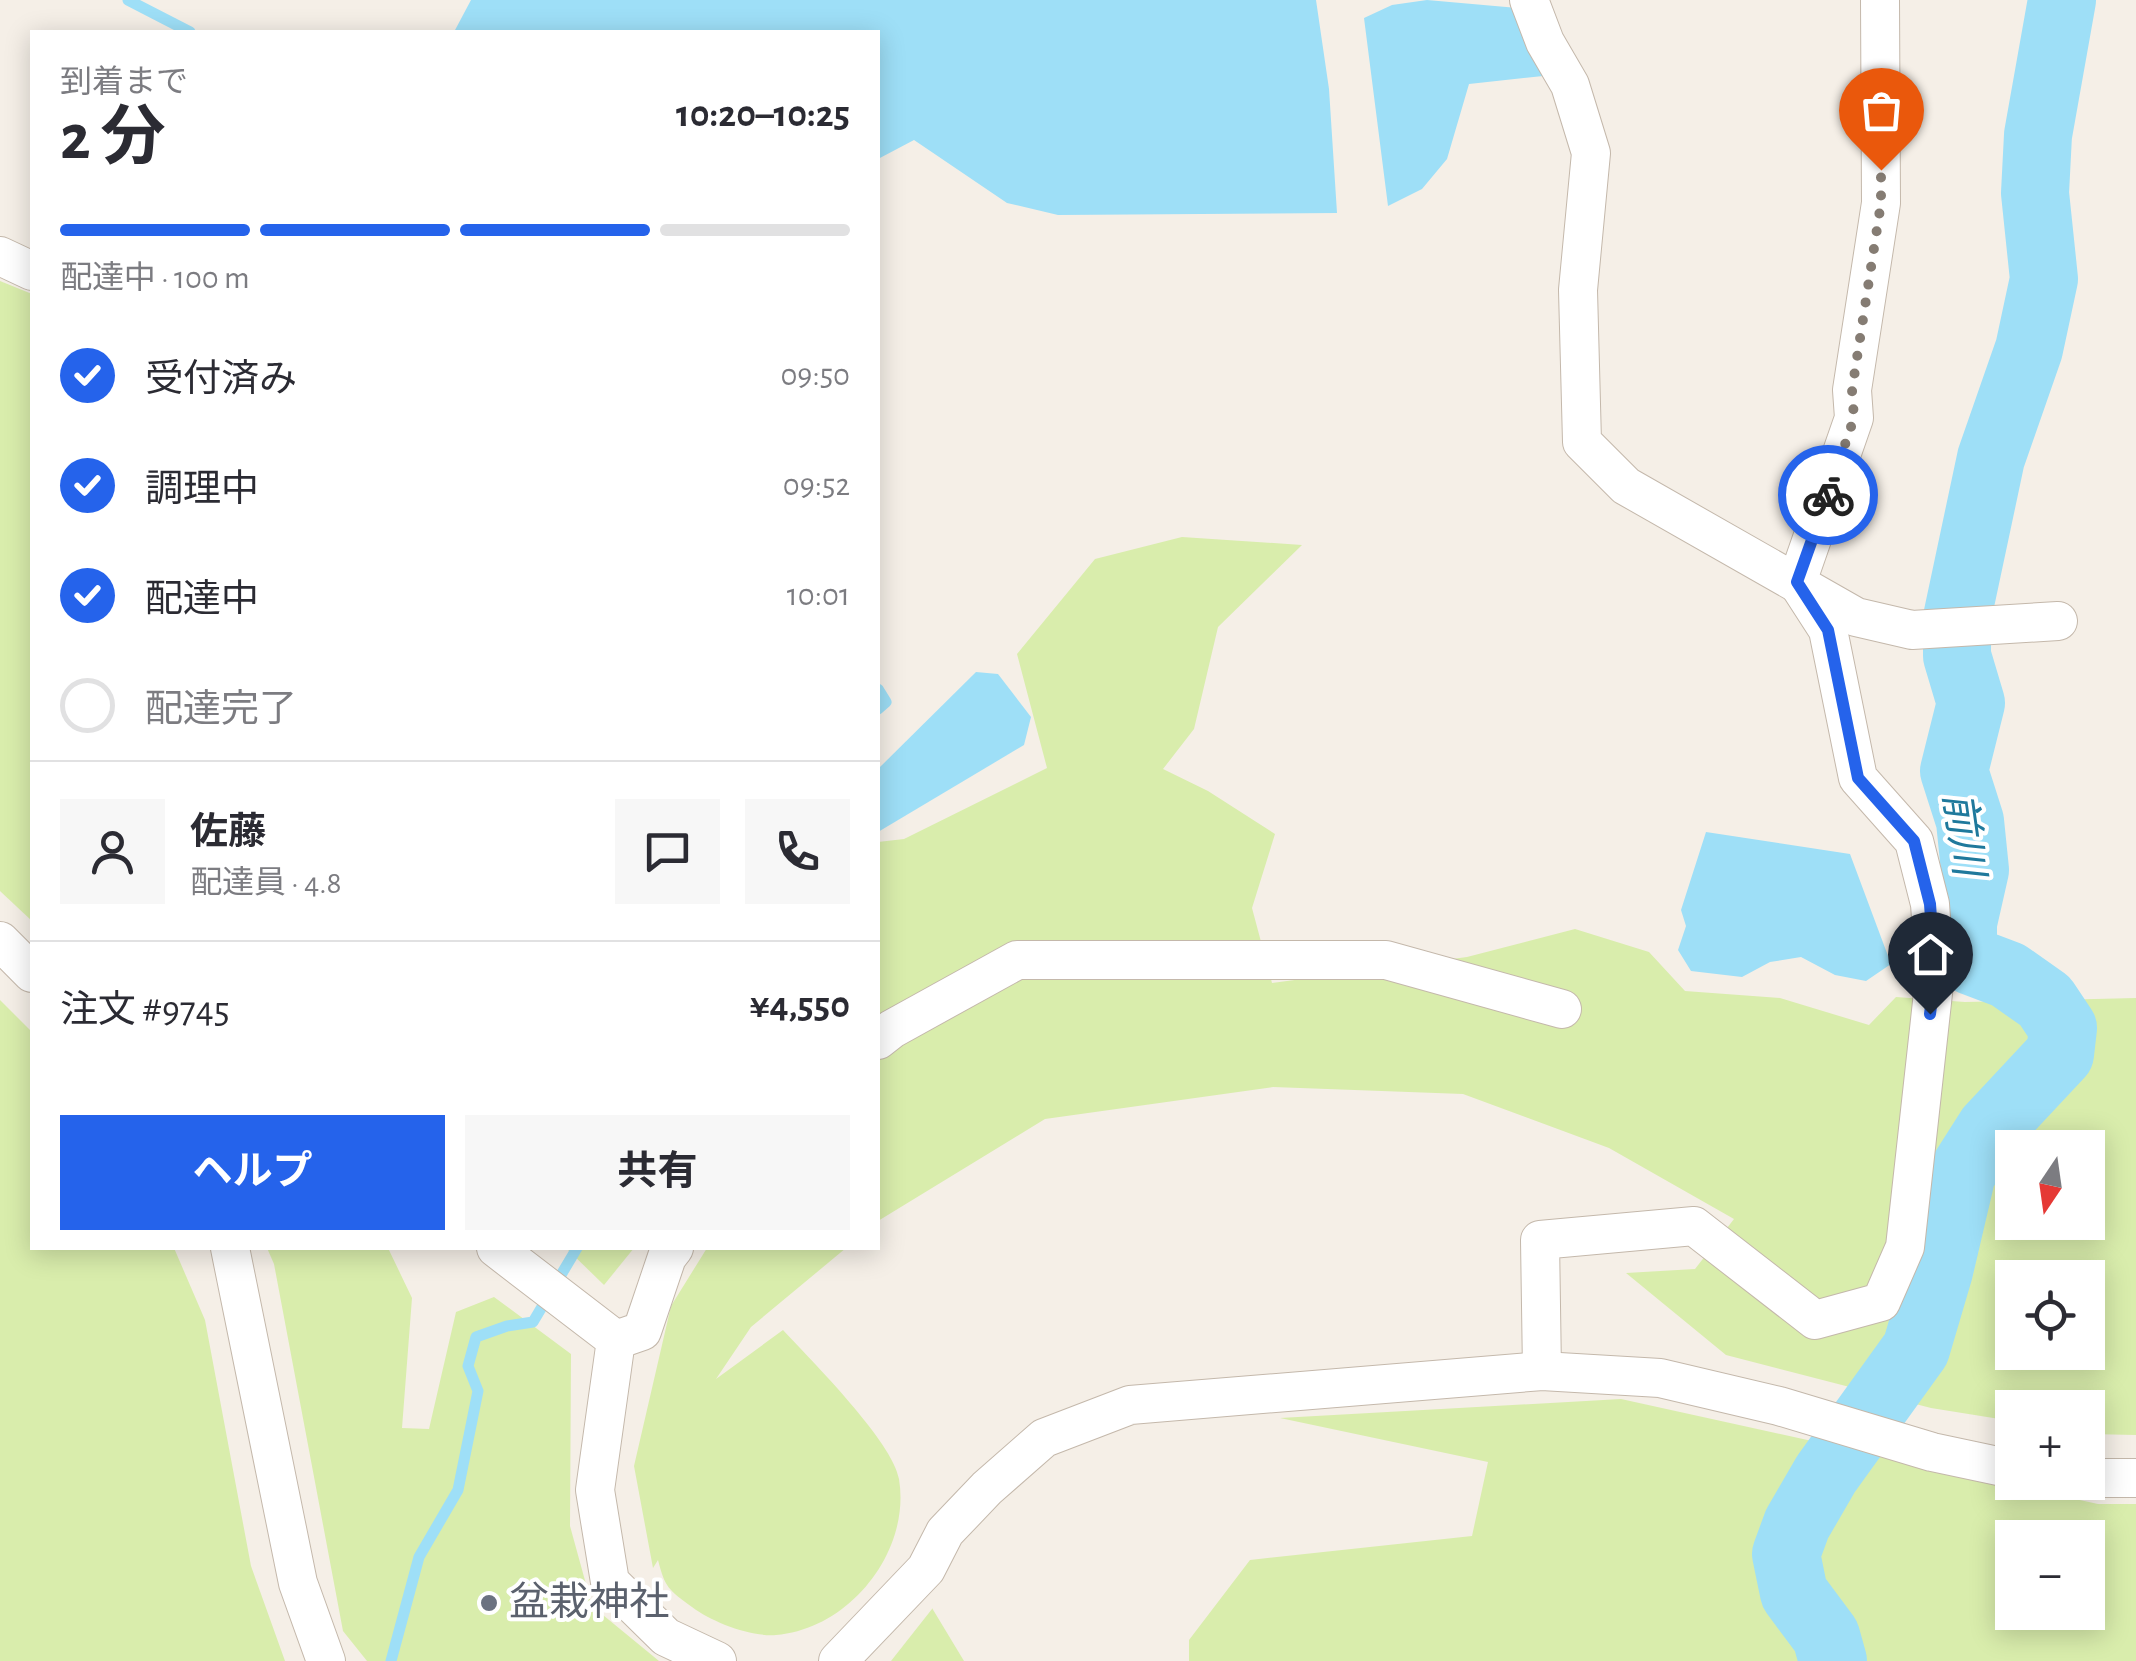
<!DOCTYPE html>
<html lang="ja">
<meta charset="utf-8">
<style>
:root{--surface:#fff;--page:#f7f7f7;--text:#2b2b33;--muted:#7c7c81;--line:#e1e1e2;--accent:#2563eb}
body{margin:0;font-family:"Alegreya Sans","Noto Sans JP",sans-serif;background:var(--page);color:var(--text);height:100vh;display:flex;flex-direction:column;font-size:38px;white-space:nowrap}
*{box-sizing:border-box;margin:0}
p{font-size:32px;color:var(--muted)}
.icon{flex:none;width:55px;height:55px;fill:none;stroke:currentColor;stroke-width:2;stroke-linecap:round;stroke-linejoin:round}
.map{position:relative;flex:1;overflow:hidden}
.sheet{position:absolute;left:30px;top:30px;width:850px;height:1220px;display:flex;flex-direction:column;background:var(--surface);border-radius:0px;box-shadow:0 5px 25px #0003}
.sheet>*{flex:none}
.needle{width:65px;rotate:193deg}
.fabs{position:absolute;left:1995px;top:1130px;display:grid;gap:20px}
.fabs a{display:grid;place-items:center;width:110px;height:110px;border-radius:0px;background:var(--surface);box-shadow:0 5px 25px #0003;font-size:50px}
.pin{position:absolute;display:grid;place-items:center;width:85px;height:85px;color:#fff;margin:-102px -42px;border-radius:50% 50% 50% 0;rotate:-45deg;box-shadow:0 0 10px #0007}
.pin .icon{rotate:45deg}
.courier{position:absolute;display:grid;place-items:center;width:100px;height:100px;margin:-50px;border:8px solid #2563eb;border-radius:50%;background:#fff;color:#222;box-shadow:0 2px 12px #0007}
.summary em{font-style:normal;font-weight:700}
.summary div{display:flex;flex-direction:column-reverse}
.summary{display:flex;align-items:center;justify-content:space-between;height:170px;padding:0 30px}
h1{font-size:65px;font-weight:700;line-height:75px}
.bar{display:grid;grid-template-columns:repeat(4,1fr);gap:15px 10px;align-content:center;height:120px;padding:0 30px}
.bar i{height:12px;border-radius:8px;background:var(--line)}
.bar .active{background:var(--accent)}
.bar p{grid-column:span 4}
.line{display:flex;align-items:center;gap:25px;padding:0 30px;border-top:2px solid var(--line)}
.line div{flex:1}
.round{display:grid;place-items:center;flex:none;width:105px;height:105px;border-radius:0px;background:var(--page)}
ol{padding:0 30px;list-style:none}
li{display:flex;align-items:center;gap:30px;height:110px}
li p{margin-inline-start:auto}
li .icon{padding:10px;border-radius:50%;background:var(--accent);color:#fff;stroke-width:4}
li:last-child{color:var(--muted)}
li i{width:55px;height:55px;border:5px solid var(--line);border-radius:50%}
.cta{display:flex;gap:20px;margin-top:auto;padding:20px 30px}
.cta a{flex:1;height:115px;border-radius:0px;background:var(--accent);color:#fff;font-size:40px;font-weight:700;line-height:115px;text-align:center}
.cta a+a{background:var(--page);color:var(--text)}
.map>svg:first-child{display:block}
.green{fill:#d9edac;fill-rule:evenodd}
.water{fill:#9edff7}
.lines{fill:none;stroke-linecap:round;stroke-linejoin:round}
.stream{stroke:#9edff7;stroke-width:11}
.river{stroke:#9edff7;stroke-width:68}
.minor-casing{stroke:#c4b8ab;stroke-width:40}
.minor{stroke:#fff;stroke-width:38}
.done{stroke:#857c73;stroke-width:10;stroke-dasharray:0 18}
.route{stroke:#2563eb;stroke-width:12}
.worship-dot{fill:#6b7280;stroke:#fff;stroke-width:4}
.labels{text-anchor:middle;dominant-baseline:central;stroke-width:8;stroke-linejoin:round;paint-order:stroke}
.worship-label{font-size:40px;fill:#5b616d;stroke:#fff;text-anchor:start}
.water-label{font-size:42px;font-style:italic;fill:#1f799c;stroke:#fff}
</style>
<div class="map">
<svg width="2136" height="1661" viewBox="0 0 2136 1661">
<rect width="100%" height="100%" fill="#f5efe7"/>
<!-- green -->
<g class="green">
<path d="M 0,281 L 32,294 L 32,921 L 0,891 Z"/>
<path d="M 1182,537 L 1302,545 L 1218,627 L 1194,729 L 1163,769 L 1208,791 L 1275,834 L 1252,908 L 1272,983 L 1467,957 L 1575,929 L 1649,952 L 1685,991 L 1780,998 L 1869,1025 L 1896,997 L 1965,1002 L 2136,998 L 2136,1435 L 2088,1434 L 2088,1408 L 2012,1408 L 2012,1421 L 1931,1408 L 1726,1355 L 1626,1273 L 1695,1269 L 1734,1219 L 1609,1148 L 1463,1094 L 1273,1087 L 1045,1119 L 878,1221 L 878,842 L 904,839 L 1047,768 L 1017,654 L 1095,559 ZM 2012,1148 L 2088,1148 L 2088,1222 L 2012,1222 ZM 2012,1278 L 2088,1278 L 2088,1352 L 2012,1352 Z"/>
<path d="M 0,1000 L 32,1032 L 32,1248 L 174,1248 L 205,1320 L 251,1566 L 285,1661 L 0,1661 Z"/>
<path d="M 267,1248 L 388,1248 L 412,1298 L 402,1428 L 429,1429 L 456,1312 L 494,1297 L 571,1354 L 570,1526 L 592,1606 L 659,1661 L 367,1661 L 343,1631 L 274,1264 Z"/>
<path d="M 566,1248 L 634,1248 L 604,1285 Z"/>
<path d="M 707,1248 L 846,1248 L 751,1327 L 716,1379 L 783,1330 C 811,1360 893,1442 899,1479 C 911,1551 850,1629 776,1635 C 750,1637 712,1622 692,1607 C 669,1590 665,1588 658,1560 L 653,1568 L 634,1466 L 671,1306 Z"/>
<path d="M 1621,1399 L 2098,1504 L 2136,1504 L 2136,1661 L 1189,1661 L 1189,1640 L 1250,1560 L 1472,1536 L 1488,1462 L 1280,1418 ZM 2012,1538 L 2088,1538 L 2088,1612 L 2012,1612 Z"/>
<path d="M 932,1608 L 964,1661 L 891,1661 L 932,1609 Z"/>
</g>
<!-- water -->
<g class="water">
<path d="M 471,0 L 1316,0 L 1329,89 L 1337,213 L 1058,215 L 1007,203 L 914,140 L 878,159 L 878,32 L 454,32 Z"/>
<path d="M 1427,0 L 1530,9 L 1562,74 L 1469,84 L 1447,159 L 1422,189 L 1388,206 L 1364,18 L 1392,5 Z"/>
<path d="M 976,672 L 998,674 L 1031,717 L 1024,745 L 878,832 L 878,769 Z"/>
<path d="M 1706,832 L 1850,854 L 1891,964 L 1866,981 L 1835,975 L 1801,957 L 1770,962 L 1742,977 L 1691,971 L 1678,950 L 1686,926 L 1681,910 Z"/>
</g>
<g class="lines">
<!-- stream -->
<g class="stream">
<path d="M 128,0 L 190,32"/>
<path d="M 878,689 L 886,702 L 878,709"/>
<path d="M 391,1661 L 419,1557 L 458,1490 L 478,1391 L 468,1366 L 476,1337 L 507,1326 L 533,1322 L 577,1248"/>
</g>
<!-- river -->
<path class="river" d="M 1833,1661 L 1826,1636 L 1794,1593 L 1786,1554 L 1797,1524 L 1826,1474 L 1916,1349 L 1939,1271 L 1962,1173 L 1990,1129 L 2060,1054 L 2063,1028 L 2045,1001 L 2008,975 L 1971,961 L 1963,948 L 1963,923 L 1975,870 L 1970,821 L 1954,771 L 1971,703 L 1957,656 L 1957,618 L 1991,458 L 2029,349 L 2044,279 L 2035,193 L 2038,135 L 2062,0"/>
<defs>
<g id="minor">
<path d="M 1529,0 L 1545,42 L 1570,85 L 1591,153 L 1578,290 L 1582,442 L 1626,486 L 1856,617 L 1912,630 L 2058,621"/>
<path d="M 0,256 L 32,271"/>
<path d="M 0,941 L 32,973"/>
<path d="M 878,1040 L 892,1029 L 1017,960 L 1386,960 L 1562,1009"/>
<path d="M 230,1248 L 298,1583 L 326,1661"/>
<path d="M 496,1248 L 616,1340 L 595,1490 L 610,1582 L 666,1637 L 717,1661"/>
<path d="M 616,1340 L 642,1331 L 667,1257 L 674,1248"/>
<path d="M 1542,1371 L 1540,1240 L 1694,1226 L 1815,1320 L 1881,1302 L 1905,1247 L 1935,975 L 1930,904 L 1914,841 L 1858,778 L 1828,630 L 1797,582 L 1854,418 L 1852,390 L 1881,203 L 1880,0"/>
<path d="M 2088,1478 L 2136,1478"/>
<path d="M 838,1661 L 926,1569 L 945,1532 L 987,1488 L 1044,1438 L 1130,1405 L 1542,1371 L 1660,1378 L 1779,1406 L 1932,1452 L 2012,1469"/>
</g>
</defs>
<!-- minor casing -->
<use href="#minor" class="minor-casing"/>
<!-- minor -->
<use href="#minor" class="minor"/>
</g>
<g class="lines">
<!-- done -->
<path class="done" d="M 1828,495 L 1854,418 L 1852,390 L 1881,203 L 1881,170"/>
<!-- route -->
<path class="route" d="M 1828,495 L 1797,582 L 1828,630 L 1858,778 L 1914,841 L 1930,904 L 1935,975 L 1930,1014"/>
</g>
<!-- markers -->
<circle class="worship-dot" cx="489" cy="1603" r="10"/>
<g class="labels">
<!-- worship labels -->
<g class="worship-label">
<text x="509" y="1603">盆栽神社</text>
</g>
<!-- water labels -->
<g class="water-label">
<text transform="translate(1963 834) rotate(82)">前川</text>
</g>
</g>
</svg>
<div class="fabs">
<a><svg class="needle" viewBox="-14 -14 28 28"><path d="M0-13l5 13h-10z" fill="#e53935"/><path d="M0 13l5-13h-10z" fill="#7c7c81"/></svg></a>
<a><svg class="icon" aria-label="locate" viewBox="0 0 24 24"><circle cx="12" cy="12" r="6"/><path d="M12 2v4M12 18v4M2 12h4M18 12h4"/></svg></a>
<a>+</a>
<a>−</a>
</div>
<div class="pin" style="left:1881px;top:170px;background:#ea580c"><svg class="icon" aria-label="bag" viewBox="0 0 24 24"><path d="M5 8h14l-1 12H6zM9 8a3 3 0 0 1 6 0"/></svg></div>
<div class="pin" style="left:1930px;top:1014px;background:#1f2937"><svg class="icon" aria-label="home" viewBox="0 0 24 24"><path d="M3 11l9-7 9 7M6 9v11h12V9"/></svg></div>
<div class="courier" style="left:1828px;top:495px"><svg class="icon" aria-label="bike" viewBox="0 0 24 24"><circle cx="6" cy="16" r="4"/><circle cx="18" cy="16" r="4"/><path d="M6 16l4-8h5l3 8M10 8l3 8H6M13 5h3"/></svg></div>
<section class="sheet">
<div class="summary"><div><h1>2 分</h1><p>到着まで</p></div><em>10:20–10:25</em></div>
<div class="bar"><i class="active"></i><i class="active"></i><i class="active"></i><i></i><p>配達中 · 100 m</p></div>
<ol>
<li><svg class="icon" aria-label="check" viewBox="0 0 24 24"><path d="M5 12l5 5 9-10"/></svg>受付済み<p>09:50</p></li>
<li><svg class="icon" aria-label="check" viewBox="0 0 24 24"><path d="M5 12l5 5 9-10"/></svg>調理中<p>09:52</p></li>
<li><svg class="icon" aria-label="check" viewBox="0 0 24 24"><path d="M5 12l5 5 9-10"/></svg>配達中<p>10:01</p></li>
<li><i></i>配達完了</li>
</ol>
<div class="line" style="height:180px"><a class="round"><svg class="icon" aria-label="person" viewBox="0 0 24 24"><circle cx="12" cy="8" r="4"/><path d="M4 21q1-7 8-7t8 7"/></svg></a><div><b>佐藤</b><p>配達員 · 4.8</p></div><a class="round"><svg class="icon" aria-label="chat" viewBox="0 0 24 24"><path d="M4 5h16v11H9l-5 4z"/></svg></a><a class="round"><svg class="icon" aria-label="phone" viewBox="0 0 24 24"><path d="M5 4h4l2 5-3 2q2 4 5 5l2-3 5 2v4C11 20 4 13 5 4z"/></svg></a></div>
<div class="line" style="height:130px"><div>注文 #9745</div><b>¥4,550</b></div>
<div class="cta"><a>ヘルプ</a><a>共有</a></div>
</section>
</div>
